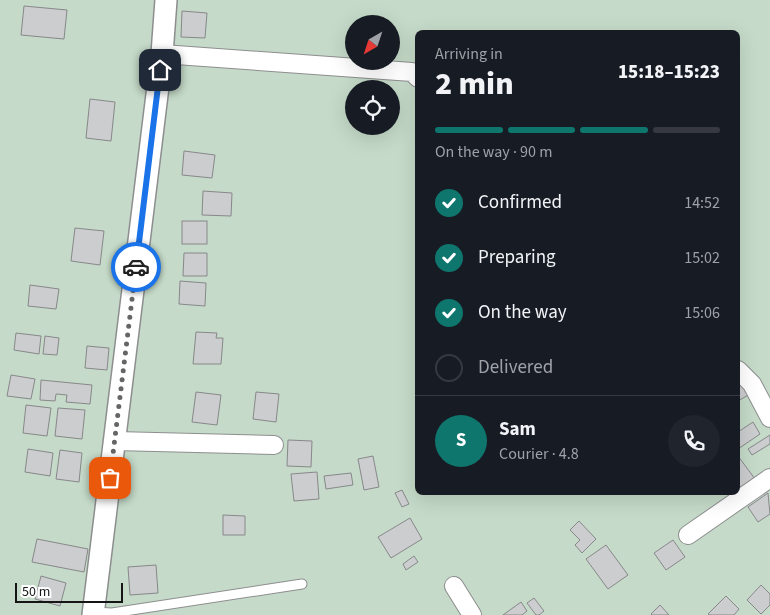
<!DOCTYPE html>
<meta charset="utf-8">
<style>
:root{--surface:#171b24;--page:#20242c;--text:#f1f3f6;--muted:#9ea1a6;--line:#363941;--accent:#0f766e}
body{margin:0;font-family:"Source Sans 3",sans-serif;background:var(--page);color:var(--text);height:100vh;display:flex;flex-direction:column;font-size:19px;white-space:nowrap}
*{box-sizing:border-box;margin:0}
p{font-size:16px;color:var(--muted)}
.icon{flex:none;width:28px;height:28px;fill:none;stroke:currentColor;stroke-width:2;stroke-linecap:round;stroke-linejoin:round}
.map{position:relative;flex:1;overflow:hidden}
.details{position:absolute;left:415px;top:30px;width:325px;height:465px;display:flex;flex-direction:column;background:var(--surface);border-radius:8px;box-shadow:0 5px 20px #0002}
.details>*{flex:none}
.needle{width:32px;rotate:219deg}
.controls{position:absolute;left:345px;top:15px;display:grid;gap:10px}
.controls a{display:grid;place-items:center;width:55px;height:55px;border-radius:50%;background:var(--surface);box-shadow:0 5px 20px #0002;font-size:25px}
.scale{position:absolute;left:15px;bottom:12px;width:108px;box-sizing:border-box;padding-left:5px;border:2px solid #151516;border-top:0;font-size:14px;line-height:18px;white-space:nowrap;color:#151516;-webkit-text-stroke:4px #fff;paint-order:stroke}
.pin{position:absolute;display:grid;place-items:center;width:42px;height:42px;color:#fff;margin:-21px;border-radius:10px;box-shadow:0 2px 8px #0006}
.courier{position:absolute;display:grid;place-items:center;width:50px;height:50px;margin:-25px;border:4px solid #1a73e8;border-radius:50%;background:#fff;color:#222;box-shadow:0 1px 6px #0007}
.head em{font-style:normal;font-weight:800}
.head div{display:flex;flex-direction:column-reverse}
.head{display:flex;align-items:center;justify-content:space-between;height:85px;padding:0 20px}
h1{font-size:32px;font-weight:800;line-height:38px}
.bar{display:grid;grid-template-columns:repeat(4,1fr);gap:8px 5px;align-content:center;height:60px;padding:0 20px}
.bar i{height:6px;border-radius:4px;background:var(--line)}
.bar .active{background:var(--accent)}
.bar p{grid-column:span 4}
.line{display:flex;align-items:center;gap:12px;padding:0 20px;border-top:1px solid var(--line)}
.line div{flex:1}
.round{display:grid;place-items:center;flex:none;width:52px;height:52px;border-radius:26px;background:var(--page)}
ol{padding:0 20px;list-style:none}
li{display:flex;align-items:center;gap:15px;height:55px}
li p{margin-inline-start:auto}
li .icon{padding:5px;border-radius:50%;background:var(--accent);color:#fff;stroke-width:4}
li:last-child{color:var(--muted)}
li i{width:28px;height:28px;border:2px solid var(--line);border-radius:50%}
.map>svg:first-child{display:block}
.green{fill:#c5dac8;fill-rule:evenodd}
.building{fill:#cccdcf;stroke:#87888a}
.lines{fill:none;stroke-linecap:round;stroke-linejoin:round}
.service-casing{stroke:#8d8e8f;stroke-width:11}
.minor-casing{stroke:#8d8e8f;stroke-width:20}
.tertiary-casing{stroke:#8d8e8f;stroke-width:24}
.service{stroke:#fff;stroke-width:9}
.minor{stroke:#fff;stroke-width:18}
.tertiary{stroke:#fff;stroke-width:21}
.done{stroke:#656566;stroke-width:5;stroke-dasharray:0 9}
.route{stroke:#1a73e8;stroke-width:6}
</style>
<div class="map">
<svg width="770" height="615" viewBox="0 0 770 615">
<rect width="100%" height="100%" fill="#f9fafb"/>
<!-- green -->
<path class="green" d="M 0,0 L 770,0 L 770,615 L 0,615 ZM 354,24 L 391,24 L 391,61 L 354,61 ZM 418,32 L 738,32 L 738,492 L 418,492 ZM 354,89 L 391,89 L 391,126 L 354,126 Z"/>
<!-- building -->
<g class="building">
<path d="M 24,6 L 67,10 L 64,39 L 21,35 Z"/>
<path d="M 182,11 L 207,13 L 205,38 L 181,37 Z"/>
<path d="M 90,99 L 115,102 L 111,141 L 86,138 Z"/>
<path d="M 184,151 L 215,155 L 212,178 L 182,175 Z"/>
<path d="M 203,191 L 232,193 L 231,216 L 202,215 Z"/>
<rect x="182" y="221" width="25" height="23"/>
<path d="M 75,228 L 104,231 L 100,265 L 71,261 Z"/>
<path d="M 184,253 L 207,253 L 207,276 L 183,276 Z"/>
<path d="M 180,281 L 206,283 L 205,306 L 179,304 Z"/>
<path d="M 30,285 L 59,289 L 56,309 L 28,306 Z"/>
<path d="M 196,332 L 217,333 L 216,338 L 223,338 L 221,364 L 193,364 Z"/>
<path d="M 16,333 L 41,336 L 39,354 L 14,350 Z"/>
<path d="M 45,336 L 59,338 L 57,355 L 43,354 Z"/>
<path d="M 87,346 L 109,348 L 107,370 L 85,368 Z"/>
<path d="M 11,375 L 35,379 L 31,399 L 7,396 Z"/>
<path d="M 41,380 L 92,385 L 90,404 L 66,402 L 67,395 L 56,394 L 55,401 L 40,400 Z"/>
<path d="M 742,380 L 750,394 L 738,401 L 738,382 Z"/>
<path d="M 196,392 L 221,395 L 217,425 L 192,422 Z"/>
<path d="M 256,392 L 279,394 L 276,422 L 253,419 Z"/>
<path d="M 26,405 L 51,408 L 47,436 L 23,433 Z"/>
<path d="M 58,408 L 85,410 L 82,439 L 55,436 Z"/>
<path d="M 753,422 L 760,434 L 738,449 L 738,432 Z"/>
<path d="M 770,435 L 770,444 L 752,455 L 748,449 Z"/>
<path d="M 288,440 L 312,441 L 311,467 L 287,466 Z"/>
<path d="M 28,449 L 53,453 L 50,476 L 25,472 Z"/>
<path d="M 60,450 L 82,453 L 79,482 L 56,479 Z"/>
<path d="M 373,456 L 379,487 L 364,490 L 358,459 Z"/>
<path d="M 738,456 L 755,479 L 740,491 L 738,488 Z"/>
<path d="M 96,460 L 107,461 L 105,480 L 94,478 Z"/>
<path d="M 317,472 L 319,499 L 294,501 L 291,474 Z"/>
<path d="M 351,473 L 353,485 L 326,489 L 324,476 Z"/>
<path d="M 402,490 L 409,504 L 402,507 L 395,493 Z"/>
<path d="M 768,493 L 770,514 L 758,522 L 748,507 Z"/>
<path d="M 223,515 L 245,516 L 245,535 L 223,535 Z"/>
<path d="M 410,518 L 422,539 L 391,558 L 378,537 Z"/>
<path d="M 579,521 L 596,539 L 582,553 L 575,545 L 580,540 L 570,530 Z"/>
<path d="M 37,539 L 88,549 L 84,572 L 32,562 Z"/>
<path d="M 673,540 L 685,557 L 666,570 L 654,553 Z"/>
<path d="M 606,545 L 628,575 L 608,589 L 586,559 Z"/>
<path d="M 414,556 L 418,562 L 406,570 L 403,564 Z"/>
<path d="M 156,565 L 158,593 L 130,595 L 128,567 Z"/>
<path d="M 41,576 L 66,583 L 60,606 L 35,599 Z"/>
<path d="M 761,585 L 770,594 L 770,605 L 761,614 L 747,600 Z"/>
<path d="M 726,596 L 739,609 L 734,615 L 710,615 L 708,614 Z"/>
<path d="M 534,598 L 544,611 L 539,615 L 536,615 L 527,603 Z"/>
<path d="M 521,602 L 527,611 L 522,615 L 503,615 Z"/>
<path d="M 660,605 L 669,615 L 652,615 L 651,614 Z"/>
</g>
<g class="lines">
<defs>
<path id="service" d="M 94,612 L 112,613 L 302,584"/>
<g id="minor">
<path d="M 162,54 L 412,72 L 418,78"/>
<path d="M 738,370 L 752,384 L 770,418"/>
<path d="M 115,441 L 274,445"/>
<path d="M 688,535 L 770,478"/>
<path d="M 454,586 L 472,615"/>
</g>
<path id="tertiary" d="M 93,615 L 162,54 L 166,0"/>
</defs>
<!-- service casing -->
<use href="#service" class="service-casing"/>
<!-- minor casing -->
<use href="#minor" class="minor-casing"/>
<!-- tertiary casing -->
<use href="#tertiary" class="tertiary-casing"/>
<!-- service -->
<use href="#service" class="service"/>
<!-- minor -->
<use href="#minor" class="minor"/>
<!-- tertiary -->
<use href="#tertiary" class="tertiary"/>
</g>
<g class="lines">
<!-- done -->
<path class="done" d="M 110,478 L 136,267"/>
<!-- route -->
<path class="route" d="M 136,267 L 160,70"/>
</g>
</svg>
<div class="controls">
<a><svg class="needle" viewBox="-14 -14 28 28"><path d="M0-13l5 13h-10z" fill="#e53935"/><path d="M0 13l5-13h-10z" fill="#9ea1a6"/></svg></a>
<a><svg class="icon" aria-label="locate" viewBox="0 0 24 24"><circle cx="12" cy="12" r="6"/><path d="M12 2v4M12 18v4M2 12h4M18 12h4"/></svg></a>
</div>
<div class="scale">50 m</div>
<div class="pin" style="left:110px;top:478px;background:#ea580c"><svg class="icon" aria-label="bag" viewBox="0 0 24 24"><path d="M5 8h14l-1 12H6zM9 8a3 3 0 0 1 6 0"/></svg></div>
<div class="pin" style="left:160px;top:70px;background:#1f2937"><svg class="icon" aria-label="home" viewBox="0 0 24 24"><path d="M3 11l9-7 9 7M6 9v11h12V9"/></svg></div>
<div class="courier" style="left:136px;top:267px"><svg class="icon" aria-label="car" viewBox="0 0 24 24"><path d="M5 17H2v-5l4-1 3-4h7l3 4 3 1v5h-3M9 17h6M6 11h13"/><circle cx="7" cy="17" r="2"/><circle cx="17" cy="17" r="2"/></svg></div>
<section class="details">
<div class="head"><div><h1>2 min</h1><p>Arriving in</p></div><em>15:18–15:23</em></div>
<div class="bar"><i class="active"></i><i class="active"></i><i class="active"></i><i></i><p>On the way · 90 m</p></div>
<ol>
<li><svg class="icon" aria-label="check" viewBox="0 0 24 24"><path d="M5 12l5 5 9-10"/></svg>Confirmed<p>14:52</p></li>
<li><svg class="icon" aria-label="check" viewBox="0 0 24 24"><path d="M5 12l5 5 9-10"/></svg>Preparing<p>15:02</p></li>
<li><svg class="icon" aria-label="check" viewBox="0 0 24 24"><path d="M5 12l5 5 9-10"/></svg>On the way<p>15:06</p></li>
<li><i></i>Delivered</li>
</ol>
<div class="line" style="height:90px"><b class="round" style="background:var(--accent);color:#fff">S</b><div><b>Sam</b><p>Courier · 4.8</p></div><a class="round"><svg class="icon" aria-label="phone" viewBox="0 0 24 24"><path d="M5 4h4l2 5-3 2q2 4 5 5l2-3 5 2v4C11 20 4 13 5 4z"/></svg></a></div>
</section>
</div>
